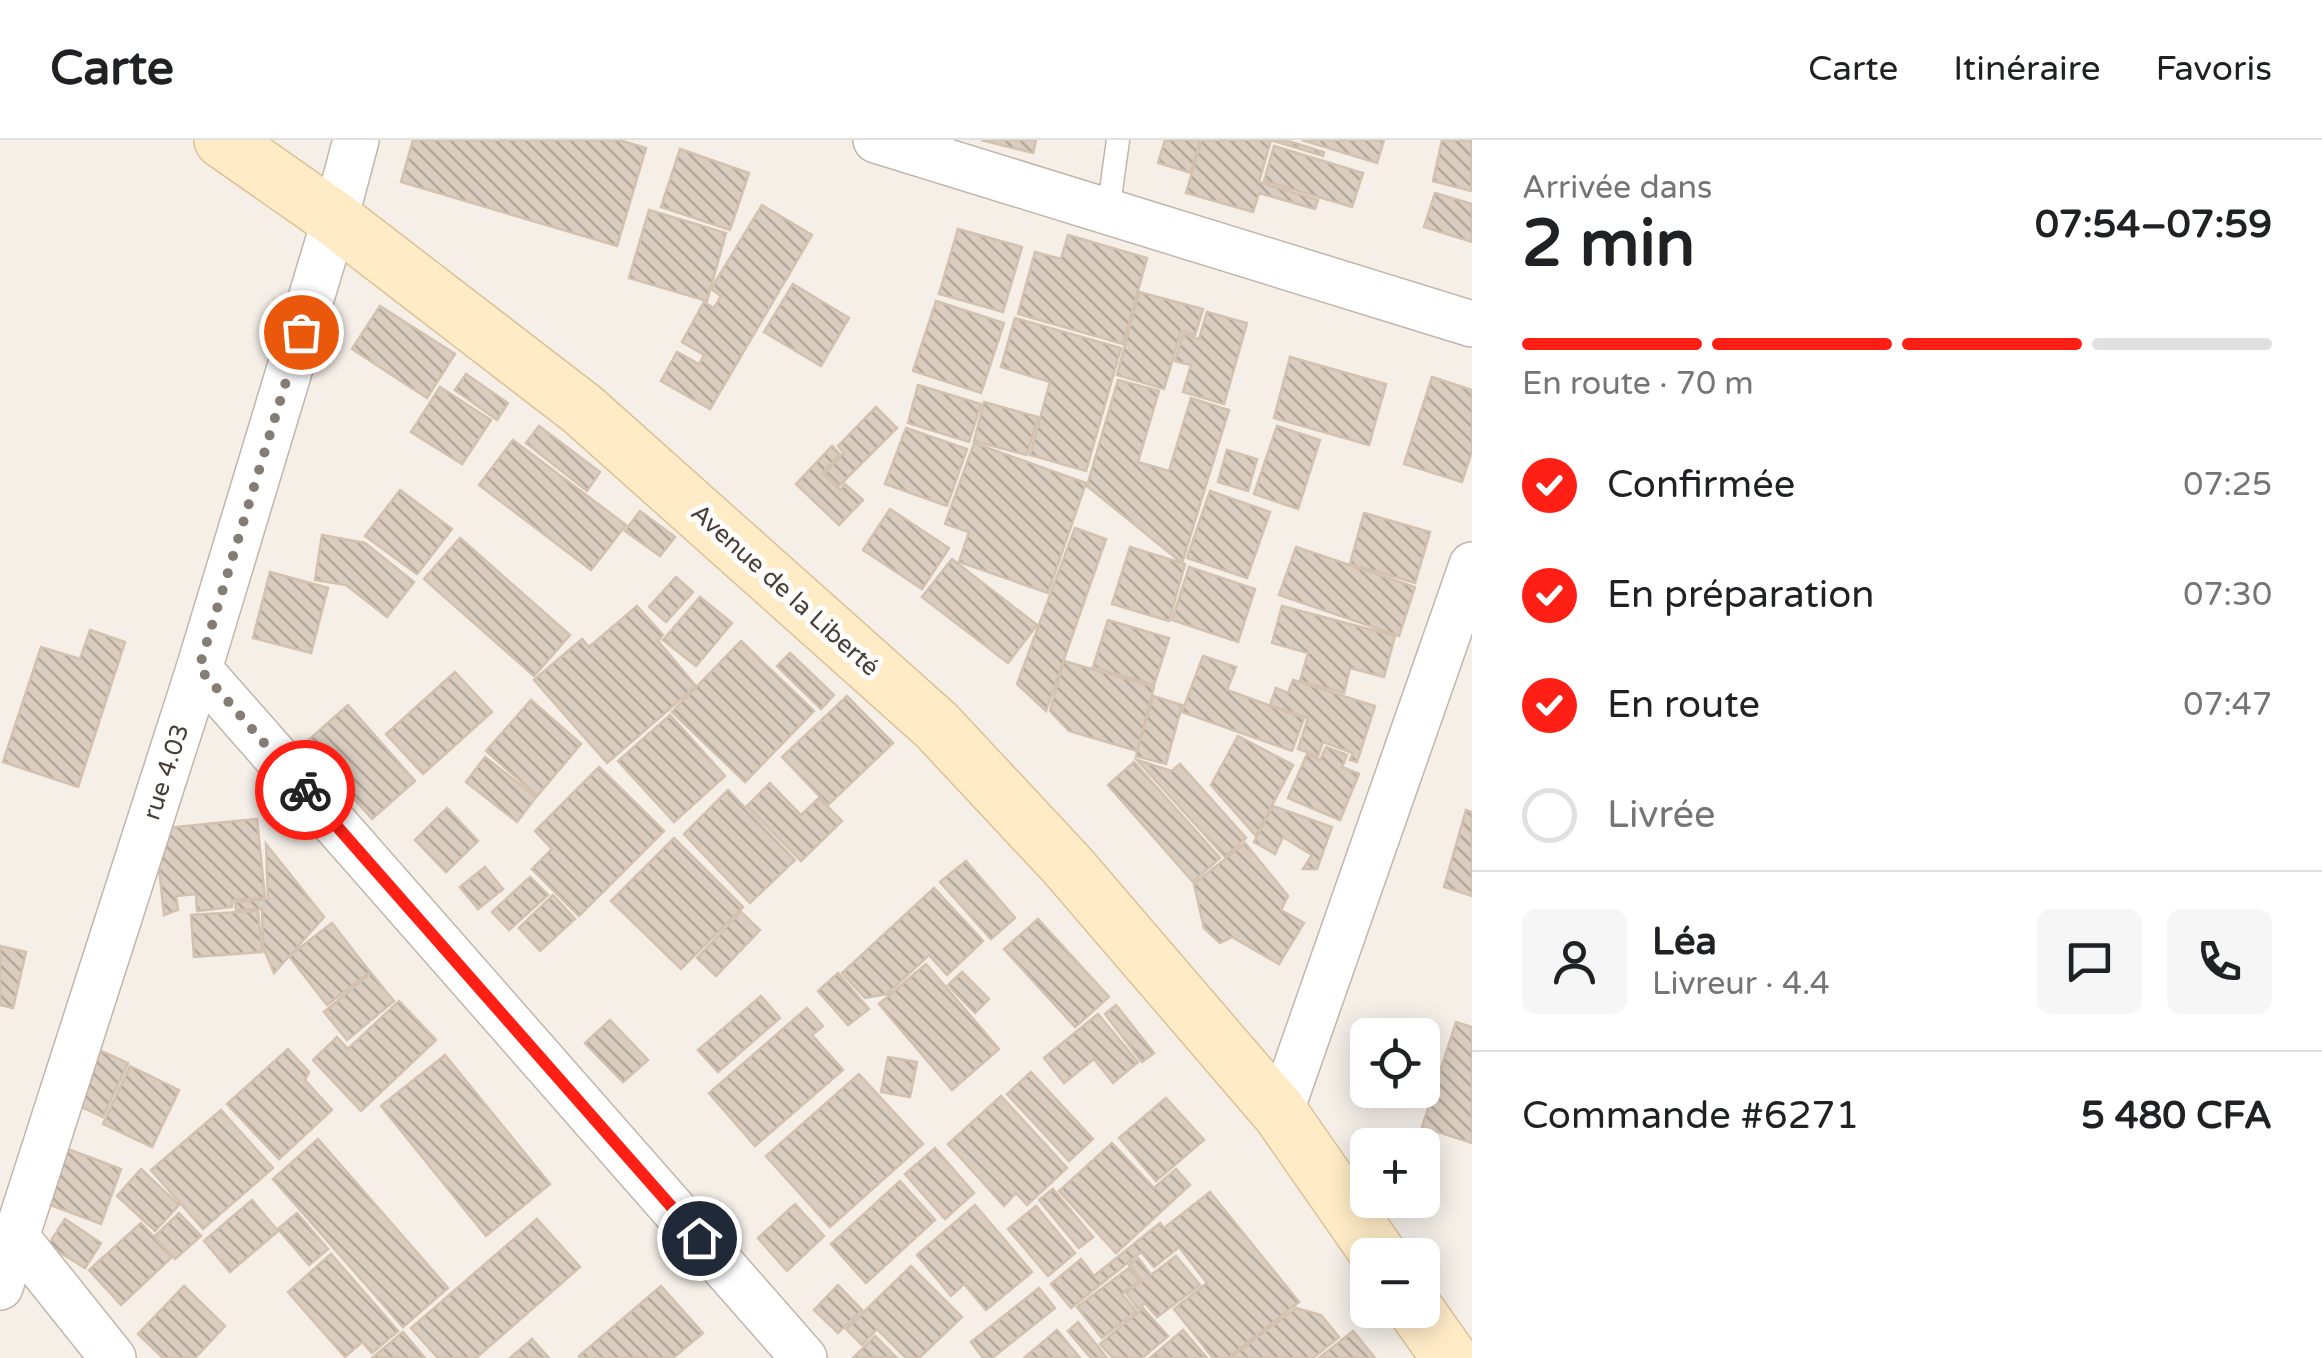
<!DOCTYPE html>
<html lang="fr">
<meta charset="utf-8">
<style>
:root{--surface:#fff;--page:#f6f6f6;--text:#202124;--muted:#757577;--line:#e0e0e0;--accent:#ff1f14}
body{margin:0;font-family:"Varela Round",sans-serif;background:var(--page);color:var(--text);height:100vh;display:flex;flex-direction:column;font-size:38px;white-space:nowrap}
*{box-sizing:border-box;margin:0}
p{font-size:32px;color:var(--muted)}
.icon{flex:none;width:55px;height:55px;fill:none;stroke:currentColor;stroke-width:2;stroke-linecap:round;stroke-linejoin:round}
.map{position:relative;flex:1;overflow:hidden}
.sheet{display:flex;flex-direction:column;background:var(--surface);width:850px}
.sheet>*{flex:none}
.controls{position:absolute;left:1350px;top:878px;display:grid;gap:20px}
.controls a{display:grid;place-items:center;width:90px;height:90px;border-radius:15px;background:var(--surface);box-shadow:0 5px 25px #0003;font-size:50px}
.pin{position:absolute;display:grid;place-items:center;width:85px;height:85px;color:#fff;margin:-42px;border:5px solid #fff;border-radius:50%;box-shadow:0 2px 10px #0007}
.courier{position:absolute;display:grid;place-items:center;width:100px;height:100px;margin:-50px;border:8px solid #ff1f14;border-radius:50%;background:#fff;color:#222;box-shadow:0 2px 12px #0007}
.overview em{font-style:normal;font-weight:800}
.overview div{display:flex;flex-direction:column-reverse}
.overview{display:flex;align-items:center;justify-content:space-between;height:170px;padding:0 50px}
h1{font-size:65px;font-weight:800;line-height:75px}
.bar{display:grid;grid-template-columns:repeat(4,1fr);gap:15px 10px;align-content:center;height:120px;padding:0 50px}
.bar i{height:12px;border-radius:8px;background:var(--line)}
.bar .active{background:var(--accent)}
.bar p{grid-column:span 4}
.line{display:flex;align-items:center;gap:25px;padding:0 50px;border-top:2px solid var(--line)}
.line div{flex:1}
.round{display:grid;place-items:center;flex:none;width:105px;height:105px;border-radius:15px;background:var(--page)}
ol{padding:0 50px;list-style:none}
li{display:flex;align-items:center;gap:30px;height:110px}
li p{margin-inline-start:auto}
li .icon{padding:10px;border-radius:50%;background:var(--accent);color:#fff;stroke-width:4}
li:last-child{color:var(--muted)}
li i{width:55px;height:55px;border:5px solid var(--line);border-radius:50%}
header{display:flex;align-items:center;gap:60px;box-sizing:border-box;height:140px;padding:0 50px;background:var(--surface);border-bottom:2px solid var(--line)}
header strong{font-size:48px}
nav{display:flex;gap:55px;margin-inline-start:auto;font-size:35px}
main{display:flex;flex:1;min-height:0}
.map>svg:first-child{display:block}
.building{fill:url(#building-back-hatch);stroke:#d3c1af;stroke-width:2.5}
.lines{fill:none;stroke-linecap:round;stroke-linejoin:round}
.lane-casing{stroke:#c1b6a9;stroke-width:25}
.street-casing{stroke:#c1b6a9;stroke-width:48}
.secondary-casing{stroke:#dbc296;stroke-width:58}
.lane{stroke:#fff;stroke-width:22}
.street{stroke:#fff;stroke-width:45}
.secondary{stroke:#ffecc7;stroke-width:55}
.done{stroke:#857d74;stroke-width:10;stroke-dasharray:0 18}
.route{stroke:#ff1f14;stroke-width:12}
.labels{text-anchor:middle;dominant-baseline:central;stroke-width:10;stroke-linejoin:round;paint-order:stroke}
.street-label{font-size:25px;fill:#493f36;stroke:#fff}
</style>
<header>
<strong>Carte</strong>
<nav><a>Carte</a><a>Itinéraire</a><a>Favoris</a></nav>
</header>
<main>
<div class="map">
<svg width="1472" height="1218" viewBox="0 0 1472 1218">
<defs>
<pattern id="building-back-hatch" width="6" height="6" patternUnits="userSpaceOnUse" patternTransform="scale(2.5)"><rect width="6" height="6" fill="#dacdbf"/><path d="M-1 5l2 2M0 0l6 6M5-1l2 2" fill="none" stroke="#b3a89c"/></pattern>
</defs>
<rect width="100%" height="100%" fill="#f5efe8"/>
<!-- building -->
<g class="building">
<path d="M 413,0 L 619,0 L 646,8 L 617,106 L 401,42 Z"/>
<path d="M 981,0 L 1036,0 L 1033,13 Z"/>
<path d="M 1165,0 L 1200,0 L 1191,33 L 1158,23 Z"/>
<path d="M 1202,0 L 1285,0 L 1324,12 L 1323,16 L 1271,0 L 1259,42 L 1318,60 L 1315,69 L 1259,53 L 1253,72 L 1186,53 Z"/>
<path d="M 1302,0 L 1384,0 L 1377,23 Z"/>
<path d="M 1442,0 L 1472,0 L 1471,51 L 1433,41 Z"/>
<path d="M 1274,6 L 1363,33 L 1352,67 L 1264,41 Z"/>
<path d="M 680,9 L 749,33 L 730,90 L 661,67 Z"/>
<path d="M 1435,53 L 1472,64 L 1472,102 L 1424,87 Z"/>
<path d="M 762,65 L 812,95 L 710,269 L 661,241 L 677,212 L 699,224 L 704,215 L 682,202 L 704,162 L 714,168 L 721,156 L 711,149 Z"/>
<path d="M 649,70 L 726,93 L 707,161 L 629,138 Z"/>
<path d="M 958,89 L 1022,107 L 1003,172 L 939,154 Z"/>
<path d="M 1068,95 L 1147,118 L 1123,204 L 1018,174 L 1035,112 L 1061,119 Z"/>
<path d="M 793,144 L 849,178 L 821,226 L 764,192 Z"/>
<path d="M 1139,152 L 1203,169 L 1195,195 L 1181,191 L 1164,249 L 1117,235 Z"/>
<path d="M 936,161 L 1004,183 L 981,253 L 913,231 Z"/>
<path d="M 380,166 L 455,214 L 427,258 L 352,209 Z"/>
<path d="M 1207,172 L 1247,183 L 1224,264 L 1183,252 L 1191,225 L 1175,221 L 1183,194 L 1199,199 Z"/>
<path d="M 1015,178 L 1121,208 L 1086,331 L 1030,315 L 1050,242 L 1001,227 Z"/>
<path d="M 1290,217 L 1386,244 L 1369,305 L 1274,278 Z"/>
<path d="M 466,234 L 508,263 L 497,280 L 455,250 Z"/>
<path d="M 1432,237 L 1472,250 L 1472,311 L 1462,342 L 1404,324 Z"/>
<path d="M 1118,240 L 1159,251 L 1138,322 L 1169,331 L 1191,258 L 1229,270 L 1182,423 L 1087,346 Z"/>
<path d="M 918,245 L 981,264 L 969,302 L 908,283 Z"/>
<path d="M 440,247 L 491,280 L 462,324 L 411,292 Z"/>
<path d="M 984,262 L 1038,277 L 1027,315 L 974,301 Z"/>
<path d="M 876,267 L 897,288 L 839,346 L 825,333 L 844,313 L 838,306 Z"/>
<path d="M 539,286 L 600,332 L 587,351 L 526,303 Z"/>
<path d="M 1277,286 L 1320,300 L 1298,369 L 1254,354 Z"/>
<path d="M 906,288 L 967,309 L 947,366 L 885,344 Z"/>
<path d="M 513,300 L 626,385 L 591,430 L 479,345 Z"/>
<path d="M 974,303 L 1086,343 L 1048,453 L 959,422 L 969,392 L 945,384 Z"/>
<path d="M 832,306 L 840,314 L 822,333 L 840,350 L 845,344 L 863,360 L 839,385 L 796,344 Z"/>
<path d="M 1227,310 L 1257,319 L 1248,351 L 1218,342 Z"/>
<path d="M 400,350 L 452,389 L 417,434 L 365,396 Z"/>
<path d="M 1210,351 L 1270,372 L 1247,438 L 1187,418 Z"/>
<path d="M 890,369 L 949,408 L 922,449 L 863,410 Z"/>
<path d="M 640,371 L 675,397 L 660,416 L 625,391 Z"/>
<path d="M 1364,373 L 1430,392 L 1415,443 L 1350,424 Z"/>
<path d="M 1075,388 L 1106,399 L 1046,571 L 1017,544 Z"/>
<path d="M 322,395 L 365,403 L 414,442 L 387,477 L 346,445 L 315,440 Z"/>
<path d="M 460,398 L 570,495 L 534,536 L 424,439 Z"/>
<path d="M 1130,407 L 1185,424 L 1169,481 L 1112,464 Z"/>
<path d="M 1296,407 L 1415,447 L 1399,496 L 1279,455 Z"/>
<path d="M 952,419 L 1037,485 L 1008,523 L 922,457 Z"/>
<path d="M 1189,427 L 1255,449 L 1238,502 L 1172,480 Z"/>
<path d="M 270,432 L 328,448 L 311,513 L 253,498 Z"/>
<path d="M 676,437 L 693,452 L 666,482 L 649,467 Z"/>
<path d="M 700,457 L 732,483 L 696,526 L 663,500 Z"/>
<path d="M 637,466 L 663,495 L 658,501 L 696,546 L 607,623 L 534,540 L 582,499 L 589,507 Z"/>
<path d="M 1282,466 L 1395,496 L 1384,537 L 1350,528 L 1344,553 L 1300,541 L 1308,513 L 1272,503 Z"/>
<path d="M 1108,480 L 1169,498 L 1154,545 L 1093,527 Z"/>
<path d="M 90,490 L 125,502 L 78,647 L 3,622 L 41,507 L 80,519 Z"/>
<path d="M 741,501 L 814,571 L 745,642 L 672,572 Z"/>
<path d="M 790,513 L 834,555 L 821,569 L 777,526 Z"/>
<path d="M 1203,516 L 1236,527 L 1227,550 L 1304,578 L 1292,611 L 1182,572 Z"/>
<path d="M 1064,521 L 1154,547 L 1137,611 L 1069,591 L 1050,571 Z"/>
<path d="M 455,532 L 492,572 L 423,634 L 386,594 Z"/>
<path d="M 1293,540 L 1375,566 L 1357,622 L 1350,620 L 1353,613 L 1323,602 L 1318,616 L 1298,609 L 1308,578 L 1270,565 L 1276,548 L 1288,553 Z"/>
<path d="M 847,556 L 893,603 L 828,665 L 782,617 Z"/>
<path d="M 1153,556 L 1182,565 L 1166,624 L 1136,616 Z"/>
<path d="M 531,560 L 581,604 L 537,656 L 486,611 Z"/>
<path d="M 348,565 L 415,641 L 372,679 L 305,603 Z"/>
<path d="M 670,575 L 725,636 L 674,682 L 618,621 Z"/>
<path d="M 1238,596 L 1293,625 L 1256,696 L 1211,645 Z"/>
<path d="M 1326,607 L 1347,615 L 1342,627 L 1359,634 L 1340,680 L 1288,658 L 1307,614 L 1320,620 Z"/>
<path d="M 485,617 L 536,657 L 517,682 L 466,642 Z"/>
<path d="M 1137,620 L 1172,631 L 1180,624 L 1246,698 L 1225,717 Z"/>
<path d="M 1134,622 L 1220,718 L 1193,742 L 1108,645 Z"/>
<path d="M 599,627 L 664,691 L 579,776 L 532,729 L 552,709 L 535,691 Z"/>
<path d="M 770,643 L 801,675 L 819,658 L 842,681 L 801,721 L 747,666 Z"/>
<path d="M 728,650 L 795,720 L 750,763 L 684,694 Z"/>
<path d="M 1273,666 L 1332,687 L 1317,729 L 1303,729 L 1312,715 L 1283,697 L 1275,714 L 1254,702 Z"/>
<path d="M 447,668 L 478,701 L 446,732 L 415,700 Z"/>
<path d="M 1466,670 L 1472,672 L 1472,756 L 1444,747 Z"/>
<path d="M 257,679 L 265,758 L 232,760 L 232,767 L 197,771 L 196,754 L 176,756 L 178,770 L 164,775 L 155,689 Z"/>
<path d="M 674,698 L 743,767 L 681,829 L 611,761 Z"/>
<path d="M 1245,703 L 1288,756 L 1281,770 L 1304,783 L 1279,824 L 1232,797 L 1220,803 L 1204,788 L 1194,744 Z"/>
<path d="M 266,704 L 324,777 L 274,833 L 263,807 L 262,769 L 236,770 L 235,762 L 268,759 Z"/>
<path d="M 966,721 L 1015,778 L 991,799 L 940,742 Z"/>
<path d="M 485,727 L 503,749 L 478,769 L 460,747 Z"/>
<path d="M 530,737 L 548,755 L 509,790 L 492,772 Z"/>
<path d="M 934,748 L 983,801 L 947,835 L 929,815 L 887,854 L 865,858 L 842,833 Z"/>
<path d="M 553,755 L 575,779 L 540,811 L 519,788 Z"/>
<path d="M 258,771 L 262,812 L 194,817 L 191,775 Z"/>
<path d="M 741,772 L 760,790 L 716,836 L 697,818 Z"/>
<path d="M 1038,779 L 1109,857 L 1075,887 L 1004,809 Z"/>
<path d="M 332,783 L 370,832 L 327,865 L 289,816 Z"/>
<path d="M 0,806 L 26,812 L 13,868 L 0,865 Z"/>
<path d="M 926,824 L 999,909 L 952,950 L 879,864 Z"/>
<path d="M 962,832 L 989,859 L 975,873 L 948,845 Z"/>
<path d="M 371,833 L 394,861 L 347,900 L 324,872 Z"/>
<path d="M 838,833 L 869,869 L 848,885 L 818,851 Z"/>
<path d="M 761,856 L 780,878 L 718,932 L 698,910 Z"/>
<path d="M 399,861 L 436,900 L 361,971 L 313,920 L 337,897 L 348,909 Z"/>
<path d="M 1116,865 L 1154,913 L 1142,922 L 1105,874 Z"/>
<path d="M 807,868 L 823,886 L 812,895 L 843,930 L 755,1006 L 709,953 Z"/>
<path d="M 1098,874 L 1138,922 L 1113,943 L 1094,919 L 1064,943 L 1044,918 Z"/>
<path d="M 610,880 L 648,920 L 623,942 L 585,903 Z"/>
<path d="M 1456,882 L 1472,887 L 1472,1003 L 1422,987 Z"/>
<path d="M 288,909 L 309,932 L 305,940 L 332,970 L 279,1019 L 227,964 Z"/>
<path d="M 99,910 L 128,923 L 103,977 L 73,963 Z"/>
<path d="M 445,915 L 550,1044 L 486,1096 L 381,966 Z"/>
<path d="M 888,917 L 917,922 L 910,957 L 881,952 Z"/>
<path d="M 130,926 L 179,950 L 152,1007 L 103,984 Z"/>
<path d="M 1031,932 L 1093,999 L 1069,1021 L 1007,954 Z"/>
<path d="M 859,934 L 923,1004 L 830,1087 L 766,1016 Z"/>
<path d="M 1001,956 L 1067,1028 L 1027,1065 L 1016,1053 L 1004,1066 L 948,1004 Z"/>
<path d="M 1166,958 L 1204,1000 L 1156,1041 L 1119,998 Z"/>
<path d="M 221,970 L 273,1028 L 203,1089 L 151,1030 Z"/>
<path d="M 318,999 L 448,1148 L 403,1187 L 273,1039 Z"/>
<path d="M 1112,1003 L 1154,1048 L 1176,1029 L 1190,1045 L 1116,1113 L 1059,1051 Z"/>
<path d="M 57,1005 L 121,1029 L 101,1084 L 37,1060 Z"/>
<path d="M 935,1008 L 974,1053 L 945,1079 L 905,1034 Z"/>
<path d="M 141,1029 L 179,1065 L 155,1091 L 117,1056 Z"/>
<path d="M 900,1041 L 935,1080 L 866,1143 L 831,1104 Z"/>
<path d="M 1053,1049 L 1093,1097 L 1079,1108 L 1039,1060 Z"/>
<path d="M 1210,1052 L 1299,1162 L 1228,1218 L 1213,1218 L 1174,1169 L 1207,1143 L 1179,1107 L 1154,1127 L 1141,1112 L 1071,1168 L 1051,1144 L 1081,1119 L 1094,1136 L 1160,1083 L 1164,1088 Z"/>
<path d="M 252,1060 L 278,1091 L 230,1132 L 204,1101 Z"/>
<path d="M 795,1064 L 824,1096 L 787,1131 L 758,1098 Z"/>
<path d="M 975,1065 L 1032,1132 L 986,1170 L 964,1144 L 951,1156 L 917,1115 Z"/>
<path d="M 1036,1066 L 1075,1113 L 1048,1136 L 1008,1089 Z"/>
<path d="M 179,1073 L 201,1096 L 175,1119 L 154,1097 Z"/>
<path d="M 297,1073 L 328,1109 L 309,1125 L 278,1089 Z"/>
<path d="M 65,1079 L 101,1103 L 85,1128 L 48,1105 Z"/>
<path d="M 537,1079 L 580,1127 L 476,1218 L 438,1218 L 411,1188 Z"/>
<path d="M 141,1083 L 172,1117 L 121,1165 L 89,1130 Z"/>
<path d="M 331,1114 L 398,1191 L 372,1213 L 362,1202 L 345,1217 L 288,1152 Z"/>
<path d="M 1176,1116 L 1200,1145 L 1157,1177 L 1145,1163 L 1138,1169 L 1126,1153 L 1142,1141 L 1129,1125 L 1138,1118 L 1151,1135 Z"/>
<path d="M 911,1126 L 962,1177 L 919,1218 L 906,1218 L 877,1189 L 862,1205 L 846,1189 Z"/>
<path d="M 1129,1128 L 1139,1141 L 1122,1154 L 1136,1171 L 1102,1198 L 1077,1167 Z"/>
<path d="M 838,1145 L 862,1170 L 838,1193 L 814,1170 Z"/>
<path d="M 184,1146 L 225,1186 L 195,1218 L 163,1218 L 138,1194 Z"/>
<path d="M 661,1146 L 703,1193 L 673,1218 L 580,1218 L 579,1216 Z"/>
<path d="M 1039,1148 L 1055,1168 L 992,1218 L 983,1218 L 971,1202 Z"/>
<path d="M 1143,1168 L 1168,1196 L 1142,1218 L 1113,1218 L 1100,1204 Z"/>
<path d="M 1296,1168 L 1321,1175 L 1339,1197 L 1313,1218 L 1230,1218 Z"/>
<path d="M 1078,1182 L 1107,1218 L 1091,1218 L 1068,1191 Z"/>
<path d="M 1057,1190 L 1080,1218 L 1024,1218 Z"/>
<path d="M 1183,1190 L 1207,1218 L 1150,1218 Z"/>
<path d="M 1353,1191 L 1375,1218 L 1319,1218 Z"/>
<path d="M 403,1192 L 425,1218 L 372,1218 Z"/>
<path d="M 875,1196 L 896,1217 L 853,1218 Z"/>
<path d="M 532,1199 L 549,1218 L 510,1218 Z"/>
</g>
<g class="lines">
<defs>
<path id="lane" d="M 1108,72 L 1118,0"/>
<g id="street">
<path d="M 876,0 L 1472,184"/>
<path d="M 199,529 L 804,1218"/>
<path d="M 1280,973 L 1472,425"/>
<path d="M 17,1098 L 113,1218"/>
<path d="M 0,1147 L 199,529 L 335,79 L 356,0"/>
</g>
<g id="secondary">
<path d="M 222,0 L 335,79 L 582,269 L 936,585 L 1066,724 L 1280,973 L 1379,1115"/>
<path d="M 1416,1170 L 1450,1218"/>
</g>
</defs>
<!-- lane casing -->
<use href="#lane" class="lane-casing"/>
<!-- street casing -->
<use href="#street" class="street-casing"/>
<!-- secondary casing -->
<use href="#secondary" class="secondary-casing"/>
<!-- lane -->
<use href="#lane" class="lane"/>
<!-- street -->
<use href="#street" class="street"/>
<!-- secondary -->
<use href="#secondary" class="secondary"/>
</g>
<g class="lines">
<!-- done -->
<path class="done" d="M 301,192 L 199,528 L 305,650"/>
<!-- route -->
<path class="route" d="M 305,650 L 699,1098"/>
</g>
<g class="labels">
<!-- street labels -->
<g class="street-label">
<text transform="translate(785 450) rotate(42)">Avenue de la Liberté</text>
<text transform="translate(166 632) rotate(-72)">rue 4.03</text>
</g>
</g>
</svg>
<div class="controls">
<a><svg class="icon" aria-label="locate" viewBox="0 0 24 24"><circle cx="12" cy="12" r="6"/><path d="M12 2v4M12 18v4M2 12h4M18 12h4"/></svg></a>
<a>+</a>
<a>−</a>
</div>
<div class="pin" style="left:301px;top:192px;background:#ea580c"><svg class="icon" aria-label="bag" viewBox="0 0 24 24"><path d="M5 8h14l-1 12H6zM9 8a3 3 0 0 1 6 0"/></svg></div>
<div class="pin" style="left:699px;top:1098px;background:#1f2937"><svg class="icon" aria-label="home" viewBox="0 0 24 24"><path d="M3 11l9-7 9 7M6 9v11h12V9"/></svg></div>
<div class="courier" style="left:305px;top:650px"><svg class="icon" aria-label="bike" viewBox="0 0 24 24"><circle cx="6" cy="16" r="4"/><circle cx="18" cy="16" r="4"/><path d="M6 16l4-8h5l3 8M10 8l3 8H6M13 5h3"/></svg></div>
</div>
<section class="sheet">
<div class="overview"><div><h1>2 min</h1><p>Arrivée dans</p></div><em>07:54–07:59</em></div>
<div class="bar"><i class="active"></i><i class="active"></i><i class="active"></i><i></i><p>En route · 70 m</p></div>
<ol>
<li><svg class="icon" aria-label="check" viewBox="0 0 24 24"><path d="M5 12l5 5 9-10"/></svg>Confirmée<p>07:25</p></li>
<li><svg class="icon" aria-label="check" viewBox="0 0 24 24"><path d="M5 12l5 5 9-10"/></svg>En préparation<p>07:30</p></li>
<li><svg class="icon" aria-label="check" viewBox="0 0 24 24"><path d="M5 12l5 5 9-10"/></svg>En route<p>07:47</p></li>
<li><i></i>Livrée</li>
</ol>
<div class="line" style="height:180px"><a class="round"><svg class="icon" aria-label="person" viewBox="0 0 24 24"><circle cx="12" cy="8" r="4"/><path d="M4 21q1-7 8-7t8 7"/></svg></a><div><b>Léa</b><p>Livreur · 4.4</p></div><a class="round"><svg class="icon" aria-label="chat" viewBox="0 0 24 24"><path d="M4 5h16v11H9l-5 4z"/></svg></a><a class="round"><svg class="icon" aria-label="phone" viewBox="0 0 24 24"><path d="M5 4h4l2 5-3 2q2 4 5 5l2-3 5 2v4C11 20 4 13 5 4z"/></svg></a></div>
<div class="line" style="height:130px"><div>Commande #6271</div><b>5 480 CFA</b></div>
</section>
</main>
